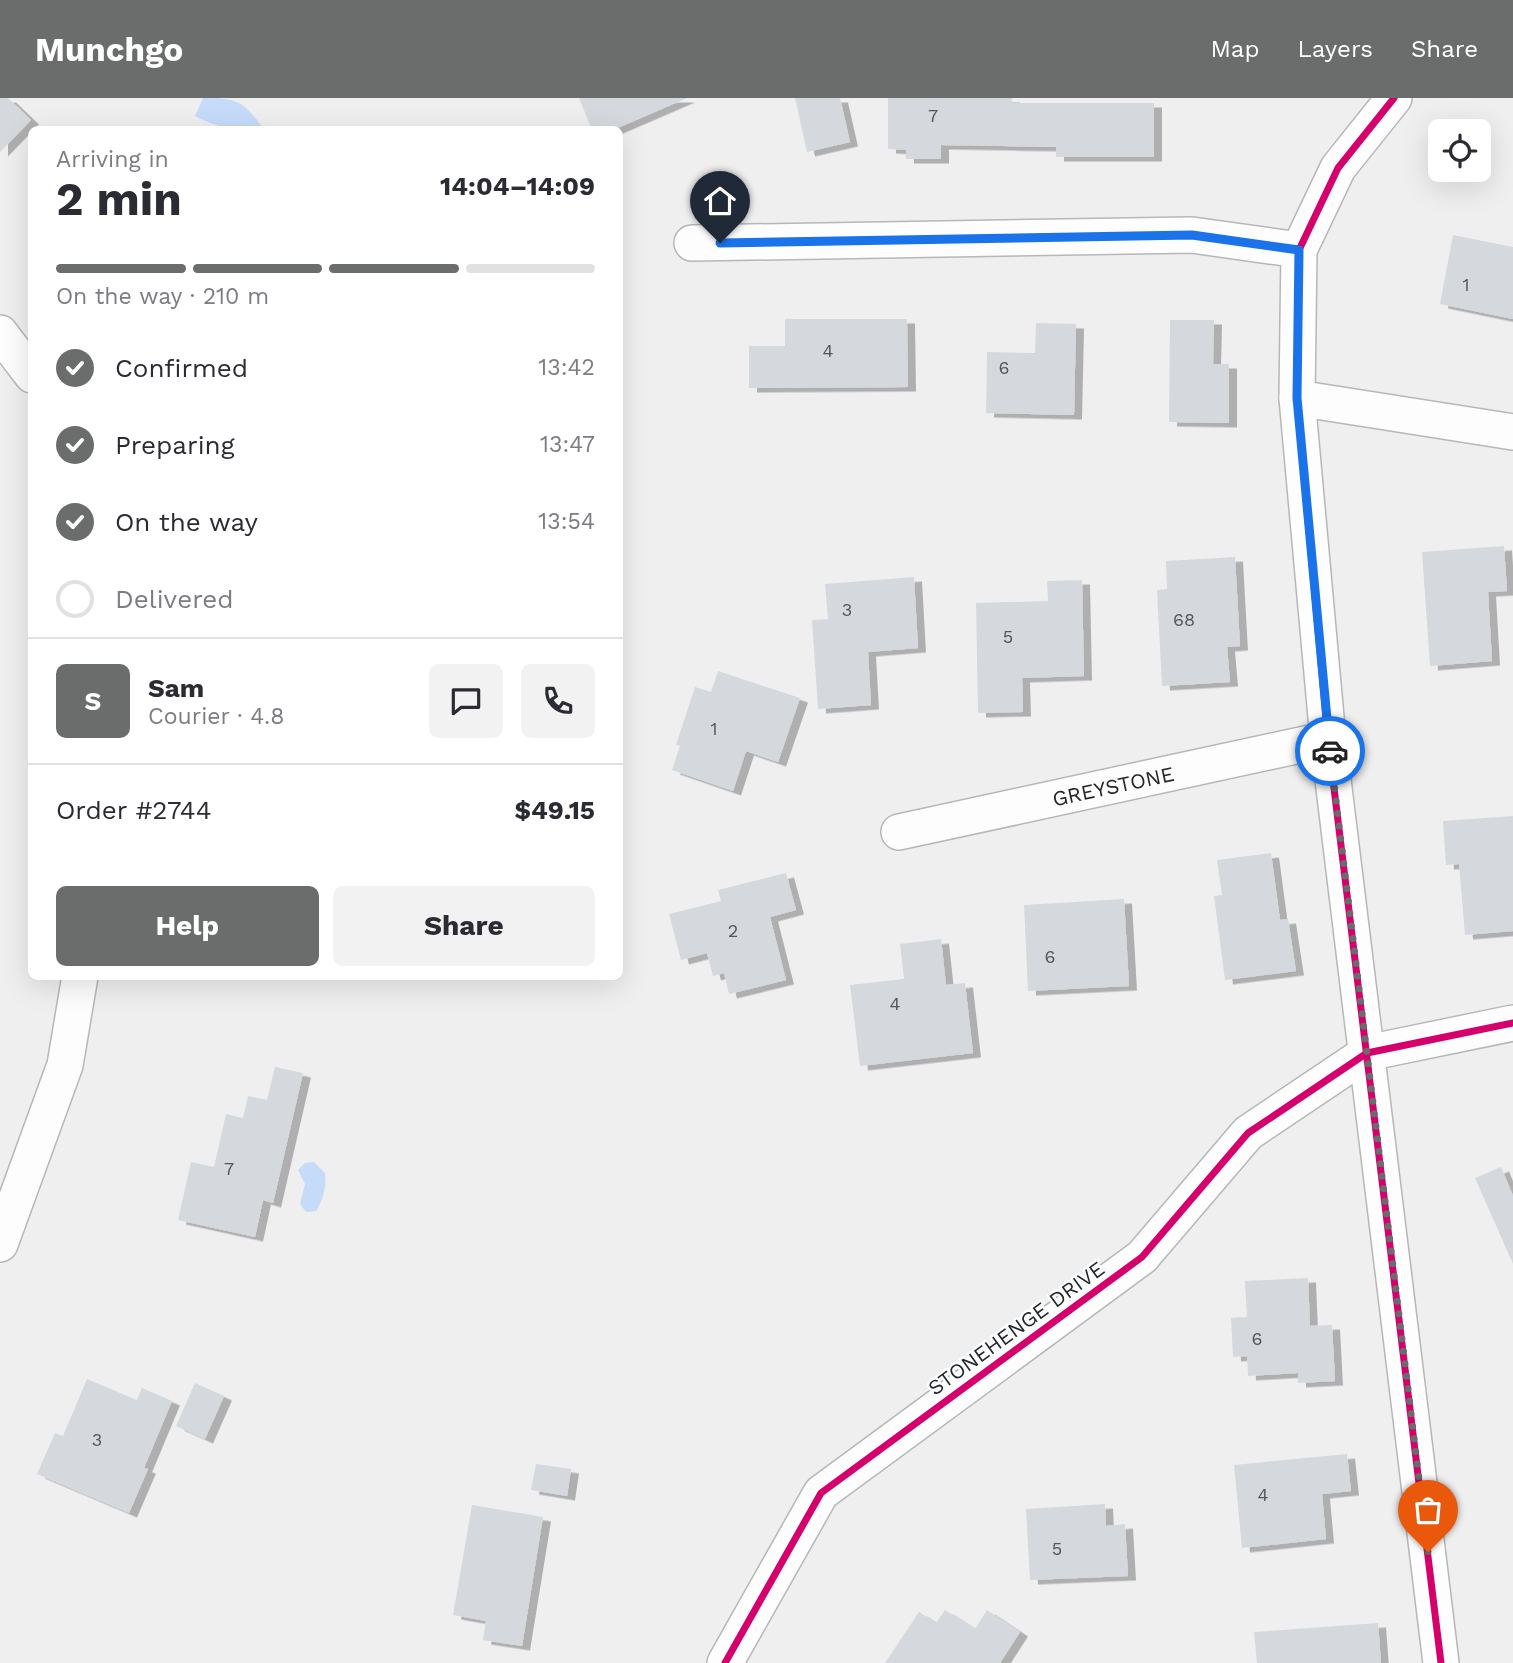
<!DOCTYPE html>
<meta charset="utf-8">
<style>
:root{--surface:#fff;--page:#f2f2f3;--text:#2b2b33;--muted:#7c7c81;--line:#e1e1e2;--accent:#6b6c6c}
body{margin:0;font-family:"Work Sans",sans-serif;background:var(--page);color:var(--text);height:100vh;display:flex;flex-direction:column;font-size:26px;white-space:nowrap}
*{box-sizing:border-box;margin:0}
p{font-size:23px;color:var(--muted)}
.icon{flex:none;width:38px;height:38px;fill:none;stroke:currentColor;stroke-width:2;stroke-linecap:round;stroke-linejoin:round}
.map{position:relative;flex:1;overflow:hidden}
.drawer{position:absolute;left:28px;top:28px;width:595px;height:854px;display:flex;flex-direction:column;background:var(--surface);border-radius:10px;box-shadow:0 7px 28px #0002}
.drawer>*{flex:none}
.fabs{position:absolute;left:1428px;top:21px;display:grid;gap:14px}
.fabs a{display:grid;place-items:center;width:63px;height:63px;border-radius:10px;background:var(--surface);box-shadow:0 7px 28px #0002;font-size:35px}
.pin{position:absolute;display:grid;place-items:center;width:60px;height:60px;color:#fff;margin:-72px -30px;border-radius:50% 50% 50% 0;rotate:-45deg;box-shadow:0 0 7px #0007}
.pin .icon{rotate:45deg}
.courier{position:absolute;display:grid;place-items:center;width:70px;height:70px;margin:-35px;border:5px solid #1a73e8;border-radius:50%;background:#fff;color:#222;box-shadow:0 2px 9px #0007}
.headline em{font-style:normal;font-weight:700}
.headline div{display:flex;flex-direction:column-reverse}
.headline{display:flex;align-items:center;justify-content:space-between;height:119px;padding:0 28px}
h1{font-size:46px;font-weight:700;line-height:52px}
.bar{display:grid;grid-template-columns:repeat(4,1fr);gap:10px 7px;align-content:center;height:84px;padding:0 28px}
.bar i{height:9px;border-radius:5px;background:var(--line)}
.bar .current{background:var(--accent)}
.bar p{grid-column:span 4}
.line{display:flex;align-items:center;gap:18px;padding:0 28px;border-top:2px solid var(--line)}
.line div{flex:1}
.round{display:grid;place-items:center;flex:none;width:74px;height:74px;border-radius:10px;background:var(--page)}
ol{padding:0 28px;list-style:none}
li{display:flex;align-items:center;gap:21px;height:77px}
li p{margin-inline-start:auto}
li .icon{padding:7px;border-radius:50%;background:var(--accent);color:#fff;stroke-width:4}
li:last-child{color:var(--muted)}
li i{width:38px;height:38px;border:4px solid var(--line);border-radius:50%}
.cta{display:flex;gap:14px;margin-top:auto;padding:14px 28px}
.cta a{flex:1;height:80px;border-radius:10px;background:var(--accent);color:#fff;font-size:28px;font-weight:700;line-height:80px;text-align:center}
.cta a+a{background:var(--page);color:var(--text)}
header{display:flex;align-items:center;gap:42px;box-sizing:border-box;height:98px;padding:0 35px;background:var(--accent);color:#fff}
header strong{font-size:33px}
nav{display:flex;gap:38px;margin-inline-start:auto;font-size:24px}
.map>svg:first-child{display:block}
.water{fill:#c6dbfa}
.building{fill:#d5d9de;filter:url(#shadow)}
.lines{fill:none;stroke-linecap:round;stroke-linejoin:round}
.minor-casing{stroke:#b6b7b7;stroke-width:38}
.minor{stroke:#fdfdfd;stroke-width:35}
.cycleway-casing{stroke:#fbfdfe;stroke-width:11}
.cycleway{stroke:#d6006c;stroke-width:7}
.done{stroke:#6b6c6c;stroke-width:7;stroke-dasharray:0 12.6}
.route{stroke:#1a73e8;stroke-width:9}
.labels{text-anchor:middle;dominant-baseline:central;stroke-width:5;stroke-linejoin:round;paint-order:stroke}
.number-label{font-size:18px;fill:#535556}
.street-label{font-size:21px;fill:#242525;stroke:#fbfdfe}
</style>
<header>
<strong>Munchgo</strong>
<nav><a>Map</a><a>Layers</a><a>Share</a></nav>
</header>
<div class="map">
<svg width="1513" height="1565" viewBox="0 0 1513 1565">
<defs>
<filter id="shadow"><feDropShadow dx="8" dy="4.5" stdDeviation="0" flood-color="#0004"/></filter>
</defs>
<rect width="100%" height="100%" fill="#efeff0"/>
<!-- water -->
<g class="water">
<path d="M 203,0 C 238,0 243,3 264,31 C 238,35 214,28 195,18 Z"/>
<path d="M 314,1064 L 325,1075 C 327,1087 323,1103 316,1113 L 306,1114 L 300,1106 L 305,1086 L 298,1072 L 305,1065 Z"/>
</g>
<!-- building -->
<g class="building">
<path d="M 0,0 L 8,0 L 31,22 L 0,54 Z"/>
<path d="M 579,0 L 687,0 L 613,32 L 592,32 Z"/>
<path d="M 795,0 L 840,0 L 850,44 L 807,54 Z"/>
<path d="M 888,0 L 1012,0 L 1012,5 L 1154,5 L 1154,59 L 1056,59 L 1056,49 L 941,47 L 941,61 L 906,61 L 906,52 L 888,51 Z"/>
<path d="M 1453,137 L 1513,149 L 1513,221 L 1440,206 Z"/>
<path d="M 785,221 L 907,221 L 908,289 L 749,290 L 749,248 L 785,248 Z"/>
<path d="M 1170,222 L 1214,222 L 1213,266 L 1229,266 L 1229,325 L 1169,324 Z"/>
<path d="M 1036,225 L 1076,226 L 1074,317 L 986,315 L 987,254 L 1035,255 Z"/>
<path d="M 1504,448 L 1507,493 L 1488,494 L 1492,563 L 1430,568 L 1422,454 Z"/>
<path d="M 1235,459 L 1240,548 L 1227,549 L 1230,584 L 1162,588 L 1157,492 L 1167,491 L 1166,463 Z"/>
<path d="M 914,479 L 918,550 L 868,554 L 871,607 L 818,611 L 812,522 L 828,521 L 825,486 Z"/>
<path d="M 1082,482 L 1084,578 L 1022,580 L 1023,614 L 978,615 L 976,505 L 1048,503 L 1047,483 Z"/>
<path d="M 718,573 L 800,600 L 778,664 L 746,653 L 733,693 L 672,672 L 680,648 L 676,647 L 695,589 L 711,594 Z"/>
<path d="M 1513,718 L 1513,833 L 1465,837 L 1459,766 L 1446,767 L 1443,723 Z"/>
<path d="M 1271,755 L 1280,822 L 1288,821 L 1296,873 L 1225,882 L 1214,798 L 1222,797 L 1217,762 Z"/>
<path d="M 786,775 L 796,812 L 770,819 L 786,882 L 729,896 L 724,875 L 713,878 L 707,855 L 681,862 L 669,816 L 721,803 L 718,792 Z"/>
<path d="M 1124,801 L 1129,888 L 1028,893 L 1024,807 Z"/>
<path d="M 941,841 L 946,887 L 965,885 L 973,955 L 860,968 L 850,887 L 904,881 L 900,846 Z"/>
<path d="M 275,969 L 303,975 L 273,1105 L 263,1102 L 255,1139 L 178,1122 L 191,1064 L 214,1069 L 226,1016 L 243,1020 L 248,998 L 267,1002 Z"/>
<path d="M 1501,1069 L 1513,1098 L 1513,1166 L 1475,1080 Z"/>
<path d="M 1308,1180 L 1310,1228 L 1332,1227 L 1335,1283 L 1298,1285 L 1298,1275 L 1248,1278 L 1247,1258 L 1233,1259 L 1231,1220 L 1247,1219 L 1245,1183 Z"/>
<path d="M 87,1281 L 137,1302 L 142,1290 L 172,1303 L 144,1370 L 148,1371 L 129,1415 L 37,1376 L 55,1335 L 63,1338 Z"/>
<path d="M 195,1285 L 224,1298 L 205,1341 L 176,1328 Z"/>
<path d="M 1347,1356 L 1351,1393 L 1322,1396 L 1326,1441 L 1242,1450 L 1234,1367 Z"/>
<path d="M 536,1366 L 571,1371 L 567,1398 L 531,1392 Z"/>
<path d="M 1105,1406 L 1106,1428 L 1125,1426 L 1128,1478 L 1030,1482 L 1026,1411 Z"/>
<path d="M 472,1407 L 543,1419 L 522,1548 L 483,1542 L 486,1523 L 453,1517 Z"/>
<path d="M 945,1512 L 975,1531 L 987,1512 L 1020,1534 L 1000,1565 L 885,1565 L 919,1514 L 936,1525 Z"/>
<path d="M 1378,1525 L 1381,1565 L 1257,1565 L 1254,1534 Z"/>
</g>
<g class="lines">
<defs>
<g id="minor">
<path d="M 1394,0 L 1338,70 L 1299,152 L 1297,300 L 1328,641 L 1441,1565"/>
<path d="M 692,145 L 1192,137 L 1299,152"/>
<path d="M 0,235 L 32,277"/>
<path d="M 1297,300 L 1513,334"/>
<path id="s1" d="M 899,734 L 1328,641"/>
<path d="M 0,1146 L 65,967 L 80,878"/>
<path d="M 725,1565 L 821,1395 L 1142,1159 L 1248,1035 L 1367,955 L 1513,925"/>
</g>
</defs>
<!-- minor casing -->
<use href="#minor" class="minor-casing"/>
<!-- minor -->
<use href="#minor" class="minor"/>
<defs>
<g id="cycleway">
<path d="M 1394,0 L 1338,70 L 1299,152 L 1297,300 L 1328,641 L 1441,1565"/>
<path d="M 725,1565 L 821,1395 L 1142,1159 L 1248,1035 L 1367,955 L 1513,925"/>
</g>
</defs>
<!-- cycleway casing -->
<use href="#cycleway" class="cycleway-casing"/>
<!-- cycleway -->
<use href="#cycleway" class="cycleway"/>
</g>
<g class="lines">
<!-- done -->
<path class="done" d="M 1330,653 L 1428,1454"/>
<!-- route -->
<path class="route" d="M 720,145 L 1192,137 L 1299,152 L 1297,300 L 1330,653"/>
</g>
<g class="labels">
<!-- number labels -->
<g class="number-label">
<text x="933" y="17">7</text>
<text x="1466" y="186">1</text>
<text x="828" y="252">4</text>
<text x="1004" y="269">6</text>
<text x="847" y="511">3</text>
<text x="1184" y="521">68</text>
<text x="1008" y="538">5</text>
<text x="714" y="630">1</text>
<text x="733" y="832">2</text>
<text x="1050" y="858">6</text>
<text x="895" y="905">4</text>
<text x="229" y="1070">7</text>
<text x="1257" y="1240">6</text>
<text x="97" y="1341">3</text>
<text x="1263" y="1396">4</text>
<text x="1057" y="1450">5</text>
</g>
<!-- street labels -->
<g class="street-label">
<text stroke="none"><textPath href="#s1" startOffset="219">GREYSTONE</textPath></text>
<text transform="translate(1016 1230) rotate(-36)">STONEHENGE DRIVE</text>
</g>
</g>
</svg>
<div class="fabs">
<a><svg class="icon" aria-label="locate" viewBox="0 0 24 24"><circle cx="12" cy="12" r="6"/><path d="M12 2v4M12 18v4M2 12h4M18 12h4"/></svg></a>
</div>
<div class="pin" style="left:1428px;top:1454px;background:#ea580c"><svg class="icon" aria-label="bag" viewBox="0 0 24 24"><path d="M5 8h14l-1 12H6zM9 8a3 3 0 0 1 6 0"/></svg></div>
<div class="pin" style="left:720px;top:145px;background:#1f2937"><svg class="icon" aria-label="home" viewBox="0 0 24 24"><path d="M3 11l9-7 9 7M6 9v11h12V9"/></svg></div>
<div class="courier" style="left:1330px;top:653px"><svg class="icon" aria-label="car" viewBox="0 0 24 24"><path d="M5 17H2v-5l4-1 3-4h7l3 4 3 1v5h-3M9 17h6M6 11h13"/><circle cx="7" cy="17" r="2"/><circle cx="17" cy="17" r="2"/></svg></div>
<section class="drawer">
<div class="headline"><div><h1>2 min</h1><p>Arriving in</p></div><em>14:04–14:09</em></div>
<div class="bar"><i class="current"></i><i class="current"></i><i class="current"></i><i></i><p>On the way · 210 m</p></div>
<ol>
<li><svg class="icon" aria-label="check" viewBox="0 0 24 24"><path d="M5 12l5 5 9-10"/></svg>Confirmed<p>13:42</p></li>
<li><svg class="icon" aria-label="check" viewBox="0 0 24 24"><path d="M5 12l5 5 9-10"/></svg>Preparing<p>13:47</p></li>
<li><svg class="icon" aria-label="check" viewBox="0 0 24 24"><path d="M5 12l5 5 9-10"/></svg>On the way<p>13:54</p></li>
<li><i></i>Delivered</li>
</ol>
<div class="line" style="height:126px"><b class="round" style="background:var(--accent);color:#fff">S</b><div><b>Sam</b><p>Courier · 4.8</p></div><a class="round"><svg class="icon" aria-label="chat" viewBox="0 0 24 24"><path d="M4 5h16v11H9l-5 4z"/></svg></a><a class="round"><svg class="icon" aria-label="phone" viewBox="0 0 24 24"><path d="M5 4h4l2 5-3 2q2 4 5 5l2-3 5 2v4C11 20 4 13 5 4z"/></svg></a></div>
<div class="line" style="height:91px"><div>Order #2744</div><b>$49.15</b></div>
<div class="cta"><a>Help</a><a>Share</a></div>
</section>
</div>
